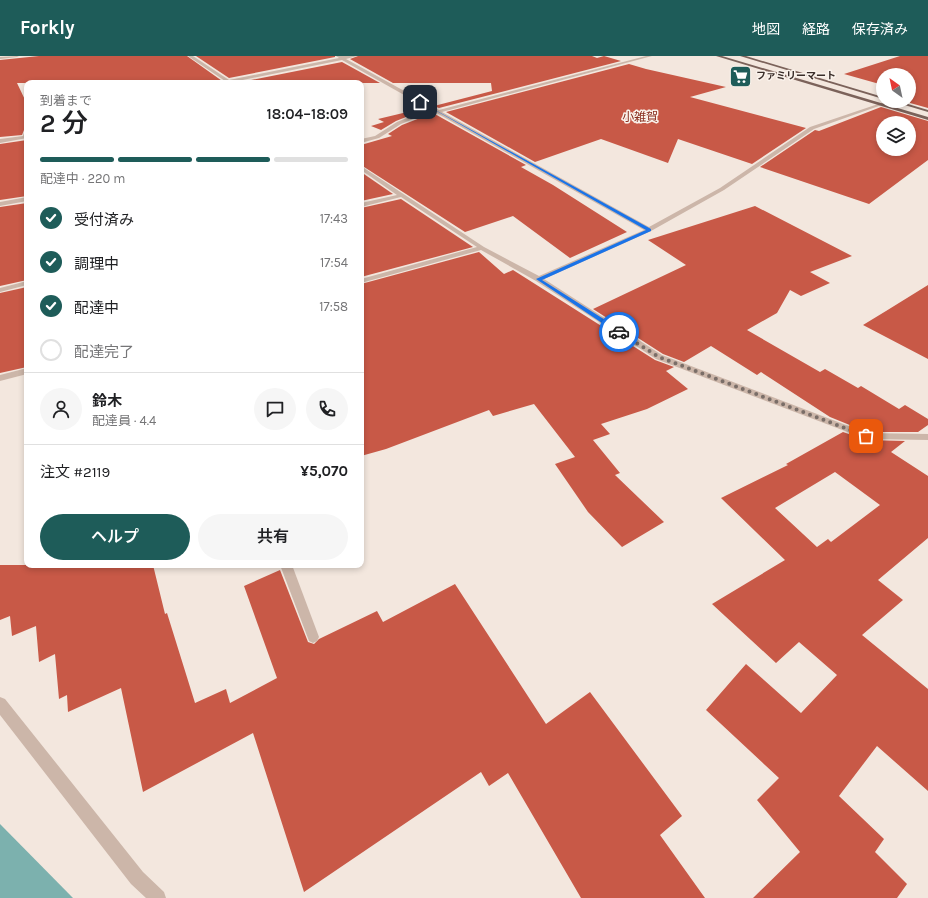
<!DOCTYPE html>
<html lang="ja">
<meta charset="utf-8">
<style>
:root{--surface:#fff;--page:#f6f6f6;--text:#202124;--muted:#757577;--line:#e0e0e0;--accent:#1e5c59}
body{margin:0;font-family:Karla,"Noto Sans JP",sans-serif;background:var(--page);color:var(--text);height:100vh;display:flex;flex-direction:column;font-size:15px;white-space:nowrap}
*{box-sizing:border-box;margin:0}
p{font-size:13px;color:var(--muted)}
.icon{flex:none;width:22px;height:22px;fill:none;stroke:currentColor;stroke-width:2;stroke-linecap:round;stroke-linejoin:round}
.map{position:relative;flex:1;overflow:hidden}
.details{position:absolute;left:24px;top:24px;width:340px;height:488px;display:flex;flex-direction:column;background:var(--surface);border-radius:8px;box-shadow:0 2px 6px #0003}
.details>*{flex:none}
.needle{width:26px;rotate:327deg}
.buttons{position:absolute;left:876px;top:12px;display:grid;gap:8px}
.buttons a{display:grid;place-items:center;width:40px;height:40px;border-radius:50%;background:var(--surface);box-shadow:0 2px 6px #0003;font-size:20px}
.pin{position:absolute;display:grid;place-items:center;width:34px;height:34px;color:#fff;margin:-17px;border-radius:8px;box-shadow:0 2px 6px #0006}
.courier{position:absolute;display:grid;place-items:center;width:40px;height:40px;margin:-20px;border:3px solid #1a73e8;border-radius:50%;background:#fff;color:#222;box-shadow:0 1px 5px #0007}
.summary em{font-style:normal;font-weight:600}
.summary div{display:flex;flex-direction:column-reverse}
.summary{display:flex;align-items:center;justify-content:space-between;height:68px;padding:0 16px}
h1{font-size:26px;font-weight:600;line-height:30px}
.bar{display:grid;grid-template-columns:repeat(4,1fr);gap:6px 4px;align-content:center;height:48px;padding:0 16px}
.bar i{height:5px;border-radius:3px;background:var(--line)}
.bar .selected{background:var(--accent)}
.bar p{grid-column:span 4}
.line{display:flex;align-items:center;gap:10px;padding:0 16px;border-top:1px solid var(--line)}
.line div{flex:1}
.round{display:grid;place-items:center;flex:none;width:42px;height:42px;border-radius:21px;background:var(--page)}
ol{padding:0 16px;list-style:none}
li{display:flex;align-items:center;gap:12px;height:44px}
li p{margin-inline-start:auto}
li .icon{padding:4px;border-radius:50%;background:var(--accent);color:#fff;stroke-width:4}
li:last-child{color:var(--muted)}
li i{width:22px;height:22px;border:2px solid var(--line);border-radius:50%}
.primary-button{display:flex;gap:8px;margin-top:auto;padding:8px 16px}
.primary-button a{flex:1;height:46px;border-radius:24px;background:var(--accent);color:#fff;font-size:16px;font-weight:600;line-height:46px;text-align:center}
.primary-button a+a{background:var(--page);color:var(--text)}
header{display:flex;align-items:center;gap:24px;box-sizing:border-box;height:56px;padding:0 20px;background:var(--accent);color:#fff}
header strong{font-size:19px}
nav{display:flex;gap:22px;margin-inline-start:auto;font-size:14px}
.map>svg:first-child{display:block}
.water{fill:#7cb1ae}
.building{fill:#c85947;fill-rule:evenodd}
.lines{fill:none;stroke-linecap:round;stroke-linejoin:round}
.minor{fill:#ccb6a9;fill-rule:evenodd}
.major{fill:#7b625a;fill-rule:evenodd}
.route{fill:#1a73e8}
.done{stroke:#7a6e68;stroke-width:4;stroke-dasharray:0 7.2}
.labels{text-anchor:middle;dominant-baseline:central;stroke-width:3;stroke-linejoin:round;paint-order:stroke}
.far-poi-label{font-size:10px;font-weight:bold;fill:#392d29;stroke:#faf2eb;text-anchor:start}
.far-quarter-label{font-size:12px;fill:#8a2f20;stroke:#faf2eb}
</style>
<header>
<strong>Forkly</strong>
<nav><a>地図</a><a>経路</a><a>保存済み</a></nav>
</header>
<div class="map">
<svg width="928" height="842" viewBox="0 0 928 842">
<rect width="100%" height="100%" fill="#f3e7de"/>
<!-- water -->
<path class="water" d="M 0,768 L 73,842 L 0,842 Z"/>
<!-- building -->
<g class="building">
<path d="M 39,0 L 187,0 L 225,27 L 17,27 L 27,48 L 27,72 L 24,74 L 22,79 L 0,81 L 0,4 Z"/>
<path d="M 196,0 L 335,0 L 335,1 L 229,22 Z"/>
<path d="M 358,0 L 592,0 L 597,2 L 604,0 L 621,5 L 439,52 L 434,50 L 492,35 L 491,27 L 393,27 L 350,3 Z"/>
<path d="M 900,0 L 928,0 L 928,52 L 903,45 L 909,45 L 909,41 L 915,38 L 909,36 L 909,19 L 883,19 L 883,29 L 844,18 Z"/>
<path d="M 342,6 L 380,27 L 236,27 Z"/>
<path d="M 629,8 L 646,13 L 726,31 L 690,41 L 806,72 L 752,108 L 678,83 L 668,107 L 601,83 L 535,106 L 446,56 Z"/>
<path d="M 881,51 L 928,65 L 928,104 L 869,148 L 760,111 L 815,74 L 819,75 ZM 883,67 L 909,67 L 909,93 L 883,93 Z"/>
<path d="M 424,52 L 426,53 L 396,65 L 381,74 L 371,70 L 384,66 L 378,63 Z"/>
<path d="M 433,57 L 526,109 L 521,111 L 553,129 L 627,176 L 570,202 L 513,160 L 465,176 L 361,109 L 361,89 L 392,80 L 388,78 L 402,69 Z"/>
<path d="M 27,84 L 27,140 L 0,144 L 0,88 Z"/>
<path d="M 361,116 L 393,138 L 361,145 Z"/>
<path d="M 401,143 L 473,191 L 361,221 L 361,152 Z"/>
<path d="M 27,147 L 27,224 L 0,230 L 0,151 Z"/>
<path d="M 755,150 L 852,200 L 810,216 L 830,227 L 801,240 L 790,234 L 777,257 L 747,274 L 820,316 L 825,313 L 858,332 L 861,330 L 899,353 L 905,349 L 928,363 L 928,369 L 918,376 L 867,376 L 830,361 L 761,316 L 757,319 L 711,290 L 684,306 L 663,298 L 593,253 L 686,209 L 648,184 Z"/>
<path d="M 479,196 L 504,218 L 513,214 L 655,304 L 674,311 L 666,315 L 688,333 L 647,353 L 601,368 L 610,378 L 593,384 L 620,417 L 615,419 L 664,466 L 622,491 L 588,456 L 555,408 L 575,401 L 534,348 L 493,360 L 489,354 L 386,393 L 361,400 L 361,228 Z"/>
<path d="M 928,229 L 928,303 L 863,269 L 886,255 Z"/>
<path d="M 27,231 L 27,311 L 0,317 L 0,237 Z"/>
<path d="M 843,376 L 866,384 L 905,385 L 891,396 L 928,420 L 928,482 L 878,524 L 903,544 L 862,579 L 928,633 L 928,735 L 877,690 L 839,740 L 884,783 L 875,796 L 907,828 L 897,842 L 753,842 L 800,796 L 757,744 L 779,722 L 706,654 L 746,608 L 801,657 L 837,619 L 799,586 L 776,607 L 712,548 L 785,504 L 721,442 L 788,409 L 786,408 ZM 835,416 L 880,449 L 831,486 L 828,483 L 817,491 L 775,452 Z"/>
<path d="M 0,509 L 153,509 L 165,558 L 167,557 L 195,647 L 226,633 L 230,647 L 277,622 L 244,530 L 280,514 L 308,586 L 314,588 L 319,583 L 377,555 L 383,566 L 455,528 L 546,668 L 590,636 L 682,760 L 660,779 L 705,842 L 581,842 L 508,717 L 489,730 L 481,716 L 304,836 L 253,677 L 143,736 L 121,632 L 68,656 L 67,639 L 59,643 L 55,598 L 39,606 L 36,570 L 12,580 L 10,560 L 0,564 Z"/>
</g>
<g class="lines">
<!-- minor -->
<g class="minor">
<path d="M 19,0 L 17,1 L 0,3 L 0,1 Z"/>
<path d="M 188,0 L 193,0 L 229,24 L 339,2 L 336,0 L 357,0 L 346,3 L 439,54 L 646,0 L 652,0 L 442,56 L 649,171 L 720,132 L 810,71 L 887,45 L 893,45 L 814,73 L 724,134 L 651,175 L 544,223 L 662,299 L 867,377 L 928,378 L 928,384 L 866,383 L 656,303 L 536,225 L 481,194 L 361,227 L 361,223 L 477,191 L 401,141 L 361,151 L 361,147 L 397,139 L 361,114 L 361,110 L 484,191 L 539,220 L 644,174 L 433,55 L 401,68 L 379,82 L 361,87 L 361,83 L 375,80 L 397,66 L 429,53 L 342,4 L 228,27 Z"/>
<path d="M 27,73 L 27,82 L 0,87 L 0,83 L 23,80 L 25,74 Z"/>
<path d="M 27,141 L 27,145 L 0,150 L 0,146 Z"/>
<path d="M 27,225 L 27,229 L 0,236 L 0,232 Z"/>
<path d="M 27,312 L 27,318 L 0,325 L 0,319 Z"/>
<path d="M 280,509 L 292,509 L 319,581 L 317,585 L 313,587 L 309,585 Z"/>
<path d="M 0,641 L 5,643 L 143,816 L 164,836 L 166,842 L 146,842 L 131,828 L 0,659 Z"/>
</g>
<!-- major -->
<g class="major">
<path d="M 716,0 L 722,0 L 928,61 L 928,64 Z"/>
<path d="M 740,0 L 746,0 L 883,41 L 883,43 Z"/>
<path d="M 891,45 L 898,45 L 928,54 L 928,56 Z"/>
</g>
</g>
<!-- route -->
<path class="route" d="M 419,45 L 651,173 L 651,175 L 542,224 L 621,274 L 621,277 L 617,277 L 536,223 L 646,174 Z"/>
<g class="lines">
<!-- done -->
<path class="done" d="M 619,276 L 659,301 L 866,380"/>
</g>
<!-- icons -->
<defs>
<symbol id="supermarket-square" viewBox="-11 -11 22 22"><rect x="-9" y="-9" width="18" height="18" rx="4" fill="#1e5c59" stroke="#faf2eb"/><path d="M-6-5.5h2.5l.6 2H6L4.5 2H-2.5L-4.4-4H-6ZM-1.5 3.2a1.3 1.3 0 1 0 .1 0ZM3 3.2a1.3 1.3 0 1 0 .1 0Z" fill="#fff"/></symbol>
</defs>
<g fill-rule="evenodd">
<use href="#supermarket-square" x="728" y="8" width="25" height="25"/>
</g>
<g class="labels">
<!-- far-poi labels -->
<g class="far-poi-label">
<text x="756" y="20">ファミリーマート</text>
</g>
<!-- far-quarter labels -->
<g class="far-quarter-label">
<text x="640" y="61">小雑賀</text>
</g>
</g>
</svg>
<div class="buttons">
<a><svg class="needle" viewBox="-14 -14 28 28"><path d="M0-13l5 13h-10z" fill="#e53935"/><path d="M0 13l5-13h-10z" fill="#757577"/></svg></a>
<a><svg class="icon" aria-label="layers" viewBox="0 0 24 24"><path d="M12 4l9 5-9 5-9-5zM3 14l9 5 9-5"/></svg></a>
</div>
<div class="pin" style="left:866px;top:380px;background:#ea580c"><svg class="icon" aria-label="bag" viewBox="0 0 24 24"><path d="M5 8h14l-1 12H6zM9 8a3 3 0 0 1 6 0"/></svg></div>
<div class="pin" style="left:420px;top:46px;background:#1f2937"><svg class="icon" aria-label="home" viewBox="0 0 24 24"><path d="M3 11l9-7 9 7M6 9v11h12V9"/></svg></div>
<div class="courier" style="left:619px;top:276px"><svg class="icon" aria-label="car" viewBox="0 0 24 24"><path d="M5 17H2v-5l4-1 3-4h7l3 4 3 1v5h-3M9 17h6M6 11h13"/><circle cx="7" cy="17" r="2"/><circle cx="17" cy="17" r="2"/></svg></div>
<section class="details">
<div class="summary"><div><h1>2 分</h1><p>到着まで</p></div><em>18:04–18:09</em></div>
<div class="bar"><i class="selected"></i><i class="selected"></i><i class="selected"></i><i></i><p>配達中 · 220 m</p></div>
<ol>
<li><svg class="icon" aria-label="check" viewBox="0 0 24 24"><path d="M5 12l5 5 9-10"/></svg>受付済み<p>17:43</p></li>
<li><svg class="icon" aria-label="check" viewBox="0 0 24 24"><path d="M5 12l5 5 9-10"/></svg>調理中<p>17:54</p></li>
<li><svg class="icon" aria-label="check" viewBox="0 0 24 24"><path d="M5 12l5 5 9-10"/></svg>配達中<p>17:58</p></li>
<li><i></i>配達完了</li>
</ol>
<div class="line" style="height:72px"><a class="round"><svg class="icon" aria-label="person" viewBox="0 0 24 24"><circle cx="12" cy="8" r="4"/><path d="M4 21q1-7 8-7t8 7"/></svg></a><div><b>鈴木</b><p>配達員 · 4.4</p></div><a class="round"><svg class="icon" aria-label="chat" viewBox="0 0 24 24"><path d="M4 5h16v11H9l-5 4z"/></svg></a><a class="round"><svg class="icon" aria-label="phone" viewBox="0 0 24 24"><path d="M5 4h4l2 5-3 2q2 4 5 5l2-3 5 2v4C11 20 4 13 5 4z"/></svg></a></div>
<div class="line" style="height:52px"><div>注文 #2119</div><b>¥5,070</b></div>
<div class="primary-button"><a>ヘルプ</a><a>共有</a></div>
</section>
</div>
